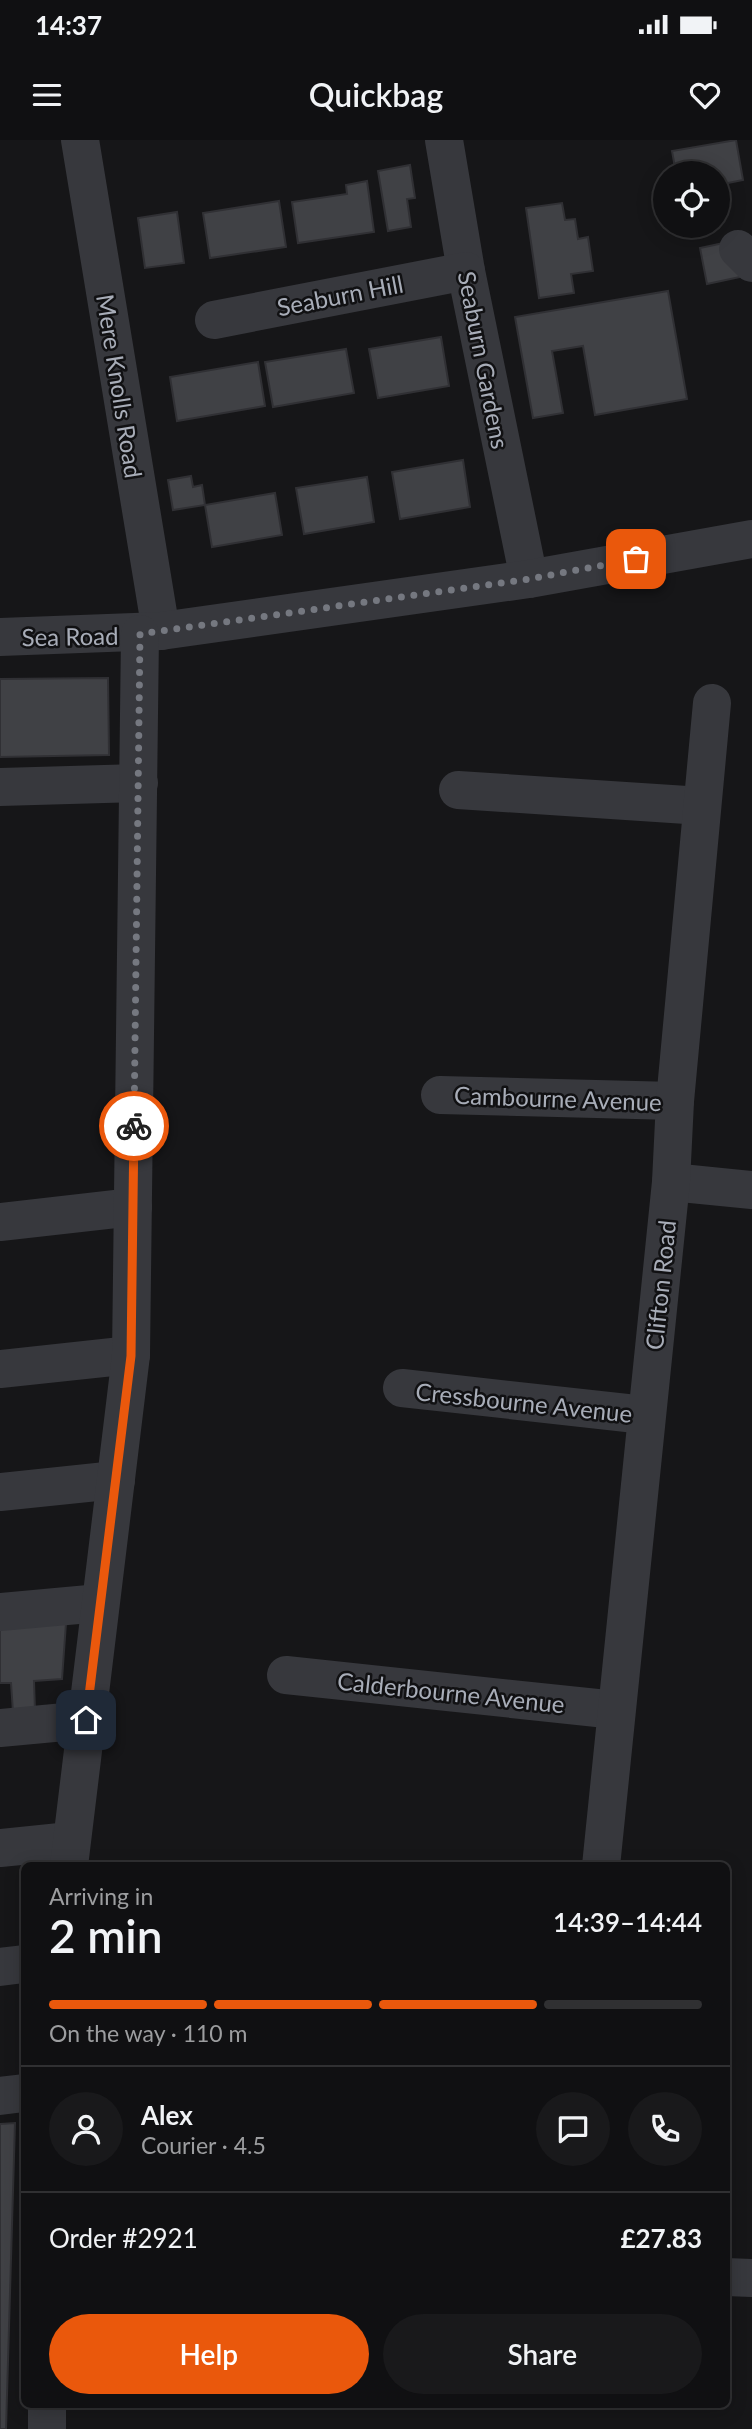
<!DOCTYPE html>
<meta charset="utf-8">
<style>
:root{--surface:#101012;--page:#19191b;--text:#f1f3f6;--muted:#9c9d9f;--line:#303032;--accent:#ea580c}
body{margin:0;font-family:Lato,sans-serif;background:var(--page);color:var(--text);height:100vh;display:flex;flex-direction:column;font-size:26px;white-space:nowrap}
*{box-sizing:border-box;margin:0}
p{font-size:23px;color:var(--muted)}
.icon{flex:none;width:38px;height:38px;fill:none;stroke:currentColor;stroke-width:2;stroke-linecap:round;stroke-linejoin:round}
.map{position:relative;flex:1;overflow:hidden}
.drawer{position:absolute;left:21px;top:1722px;width:709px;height:546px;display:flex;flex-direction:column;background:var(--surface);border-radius:10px;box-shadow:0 4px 18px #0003,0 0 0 2px var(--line)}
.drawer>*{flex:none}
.controls{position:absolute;left:653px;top:21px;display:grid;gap:14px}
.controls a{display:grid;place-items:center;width:77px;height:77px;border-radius:50%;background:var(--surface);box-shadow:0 4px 18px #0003,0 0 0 2px var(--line);font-size:35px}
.pin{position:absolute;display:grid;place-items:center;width:60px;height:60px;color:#fff;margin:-30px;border-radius:14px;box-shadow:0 4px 10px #0006}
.courier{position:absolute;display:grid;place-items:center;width:70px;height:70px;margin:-35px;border:5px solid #ea580c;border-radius:50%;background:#fff;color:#222;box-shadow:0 2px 9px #0007}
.head em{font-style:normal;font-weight:600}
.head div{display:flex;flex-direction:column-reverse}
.head{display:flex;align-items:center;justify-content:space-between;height:119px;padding:0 28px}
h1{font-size:46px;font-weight:600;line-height:52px}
.bar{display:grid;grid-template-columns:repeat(4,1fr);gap:10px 7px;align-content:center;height:84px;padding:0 28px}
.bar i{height:9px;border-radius:5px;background:var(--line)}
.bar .current{background:var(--accent)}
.bar p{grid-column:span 4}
.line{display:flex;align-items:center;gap:18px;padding:0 28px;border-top:2px solid var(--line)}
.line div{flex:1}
.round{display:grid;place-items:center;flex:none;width:74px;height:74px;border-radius:37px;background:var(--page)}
.action{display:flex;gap:14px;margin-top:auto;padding:14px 28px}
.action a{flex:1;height:80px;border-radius:42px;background:var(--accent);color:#fff;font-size:28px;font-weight:600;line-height:80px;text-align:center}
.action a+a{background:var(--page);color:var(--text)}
.status{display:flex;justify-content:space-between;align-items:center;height:49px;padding:0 35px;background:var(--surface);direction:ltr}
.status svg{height:19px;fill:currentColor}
header{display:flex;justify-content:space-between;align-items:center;height:91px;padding:0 28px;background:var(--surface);font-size:32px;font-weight:600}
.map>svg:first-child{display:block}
.building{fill:#404145;stroke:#303034;stroke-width:2}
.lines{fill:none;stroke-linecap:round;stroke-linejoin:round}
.minor{stroke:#37383d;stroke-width:38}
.done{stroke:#757880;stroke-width:7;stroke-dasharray:0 12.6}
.route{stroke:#ea580c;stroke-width:9}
.labels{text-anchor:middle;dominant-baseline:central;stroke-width:5;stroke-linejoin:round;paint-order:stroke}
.street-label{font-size:24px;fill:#a8adb8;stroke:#111113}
</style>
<div class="status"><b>14:37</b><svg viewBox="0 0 49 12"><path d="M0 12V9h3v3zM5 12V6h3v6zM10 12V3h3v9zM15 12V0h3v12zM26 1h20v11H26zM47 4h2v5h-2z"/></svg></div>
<header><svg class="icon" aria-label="menu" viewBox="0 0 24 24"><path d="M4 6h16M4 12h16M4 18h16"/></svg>Quickbag<svg class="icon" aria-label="heart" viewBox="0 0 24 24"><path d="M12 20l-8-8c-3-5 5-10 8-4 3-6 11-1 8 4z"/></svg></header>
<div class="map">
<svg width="752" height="2289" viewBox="0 0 752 2289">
<rect width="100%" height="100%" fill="#161618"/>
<!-- building -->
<g class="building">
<path d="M 736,0 L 743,40 L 718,45 L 718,33 L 676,33 L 672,11 Z"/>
<path d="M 410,25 L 415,58 L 407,59 L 411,87 L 388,91 L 378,31 Z"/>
<path d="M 367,41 L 374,92 L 298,103 L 292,62 L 347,54 L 346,45 Z"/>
<path d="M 279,61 L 286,107 L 210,118 L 203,73 Z"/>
<path d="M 562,63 L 565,80 L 575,79 L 578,99 L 588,97 L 593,131 L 571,134 L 574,153 L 539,158 L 526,68 Z"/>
<path d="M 177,72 L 184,123 L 145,128 L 138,78 Z"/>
<path d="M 733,101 L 740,137 L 707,144 L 700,108 Z"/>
<path d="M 668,151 L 687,259 L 595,275 L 583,206 L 552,211 L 563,273 L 533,278 L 515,177 Z"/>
<path d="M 441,197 L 449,246 L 378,258 L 369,209 Z"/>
<path d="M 346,209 L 354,253 L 273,267 L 265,222 Z"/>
<path d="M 258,222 L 265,266 L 177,281 L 170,237 Z"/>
<path d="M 463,320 L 470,367 L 400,379 L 392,332 Z"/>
<path d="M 191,336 L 193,347 L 202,345 L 205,365 L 173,370 L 168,340 Z"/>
<path d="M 367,337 L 374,382 L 304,394 L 296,348 Z"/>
<path d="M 275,353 L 282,395 L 212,407 L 205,365 Z"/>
<path d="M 108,538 L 109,615 L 0,617 L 0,539 Z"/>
<path d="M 66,1483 L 62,1539 L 34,1541 L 35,1571 L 13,1572 L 11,1543 L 0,1543 L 0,1488 Z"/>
<path d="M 15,1983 L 6,2289 L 0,2289 L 0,1984 Z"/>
</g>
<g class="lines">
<!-- minor -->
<g class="minor">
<path d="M 80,0 L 161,491"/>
<path d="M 444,0 L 466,131 L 529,439"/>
<path d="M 738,109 L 752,123"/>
<path d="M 214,180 L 466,131"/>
<path d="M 0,497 L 161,491 L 529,439 L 752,399"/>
<path d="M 0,647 L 139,643"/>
<path d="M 458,650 L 702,666"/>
<path d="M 440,955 L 675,961"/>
<path d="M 671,1042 L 752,1050"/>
<path d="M 0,1082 L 133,1067"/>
<path d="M 0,1229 L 131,1215"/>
<path d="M 402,1248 L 645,1275"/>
<path d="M 0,1352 L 116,1340"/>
<path d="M 0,1472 L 100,1463"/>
<path d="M 286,1535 L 616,1570"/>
<path d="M 0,1588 L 86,1580"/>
<path d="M 0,1708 L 70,1701"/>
<path d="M 69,1726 L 131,1215 L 140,494"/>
<path d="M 601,1726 L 671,1042 L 675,961 L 712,563"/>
<path d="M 0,1827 L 24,1824"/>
<path d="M 0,1956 L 24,1953"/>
<path d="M 726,2137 L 752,2138"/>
<path d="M 47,2289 L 47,2264"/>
</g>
</g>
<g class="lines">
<!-- done -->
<path class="done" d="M 134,986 L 140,494 L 529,439 L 636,419"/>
<!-- route -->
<path class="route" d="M 86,1580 L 131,1216 L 134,986"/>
</g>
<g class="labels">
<!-- street labels -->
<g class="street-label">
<text transform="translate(340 155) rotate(-11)">Seaburn Hill</text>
<text transform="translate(484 220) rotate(79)">Seaburn Gardens</text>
<text transform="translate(120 246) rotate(81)">Mere Knolls Road</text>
<text transform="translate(70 496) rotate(-1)">Sea Road</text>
<text transform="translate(558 958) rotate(2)">Cambourne Avenue</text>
<text transform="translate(660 1145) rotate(-84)">Clifton Road</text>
<text transform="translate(524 1262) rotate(6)">Cressbourne Avenue</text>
<text transform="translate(451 1552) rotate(6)">Calderbourne Avenue</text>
</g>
</g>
</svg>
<div class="controls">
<a><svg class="icon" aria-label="locate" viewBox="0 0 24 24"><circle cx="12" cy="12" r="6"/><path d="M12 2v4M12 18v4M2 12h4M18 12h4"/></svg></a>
</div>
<div class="pin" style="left:636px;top:419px;background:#ea580c"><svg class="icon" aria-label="bag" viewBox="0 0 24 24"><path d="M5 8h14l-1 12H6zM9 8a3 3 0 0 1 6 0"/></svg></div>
<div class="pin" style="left:86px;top:1580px;background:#1f2937"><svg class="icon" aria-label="home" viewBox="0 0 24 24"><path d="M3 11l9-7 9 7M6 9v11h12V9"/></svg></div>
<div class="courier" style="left:134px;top:986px"><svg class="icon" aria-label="bike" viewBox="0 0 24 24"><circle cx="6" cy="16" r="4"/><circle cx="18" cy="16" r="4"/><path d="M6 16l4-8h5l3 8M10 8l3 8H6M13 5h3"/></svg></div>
<section class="drawer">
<div class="head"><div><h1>2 min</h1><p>Arriving in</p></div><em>14:39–14:44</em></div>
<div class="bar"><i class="current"></i><i class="current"></i><i class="current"></i><i></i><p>On the way · 110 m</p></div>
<div class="line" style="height:126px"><a class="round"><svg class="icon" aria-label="person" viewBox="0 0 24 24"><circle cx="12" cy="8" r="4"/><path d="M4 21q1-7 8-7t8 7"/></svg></a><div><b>Alex</b><p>Courier · 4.5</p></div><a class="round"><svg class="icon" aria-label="chat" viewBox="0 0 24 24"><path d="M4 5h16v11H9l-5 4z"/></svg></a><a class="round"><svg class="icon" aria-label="phone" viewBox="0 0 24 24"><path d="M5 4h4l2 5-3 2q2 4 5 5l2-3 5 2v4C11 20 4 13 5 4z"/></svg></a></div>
<div class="line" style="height:91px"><div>Order #2921</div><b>£27.83</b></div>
<div class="action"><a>Help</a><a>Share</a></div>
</section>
</div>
